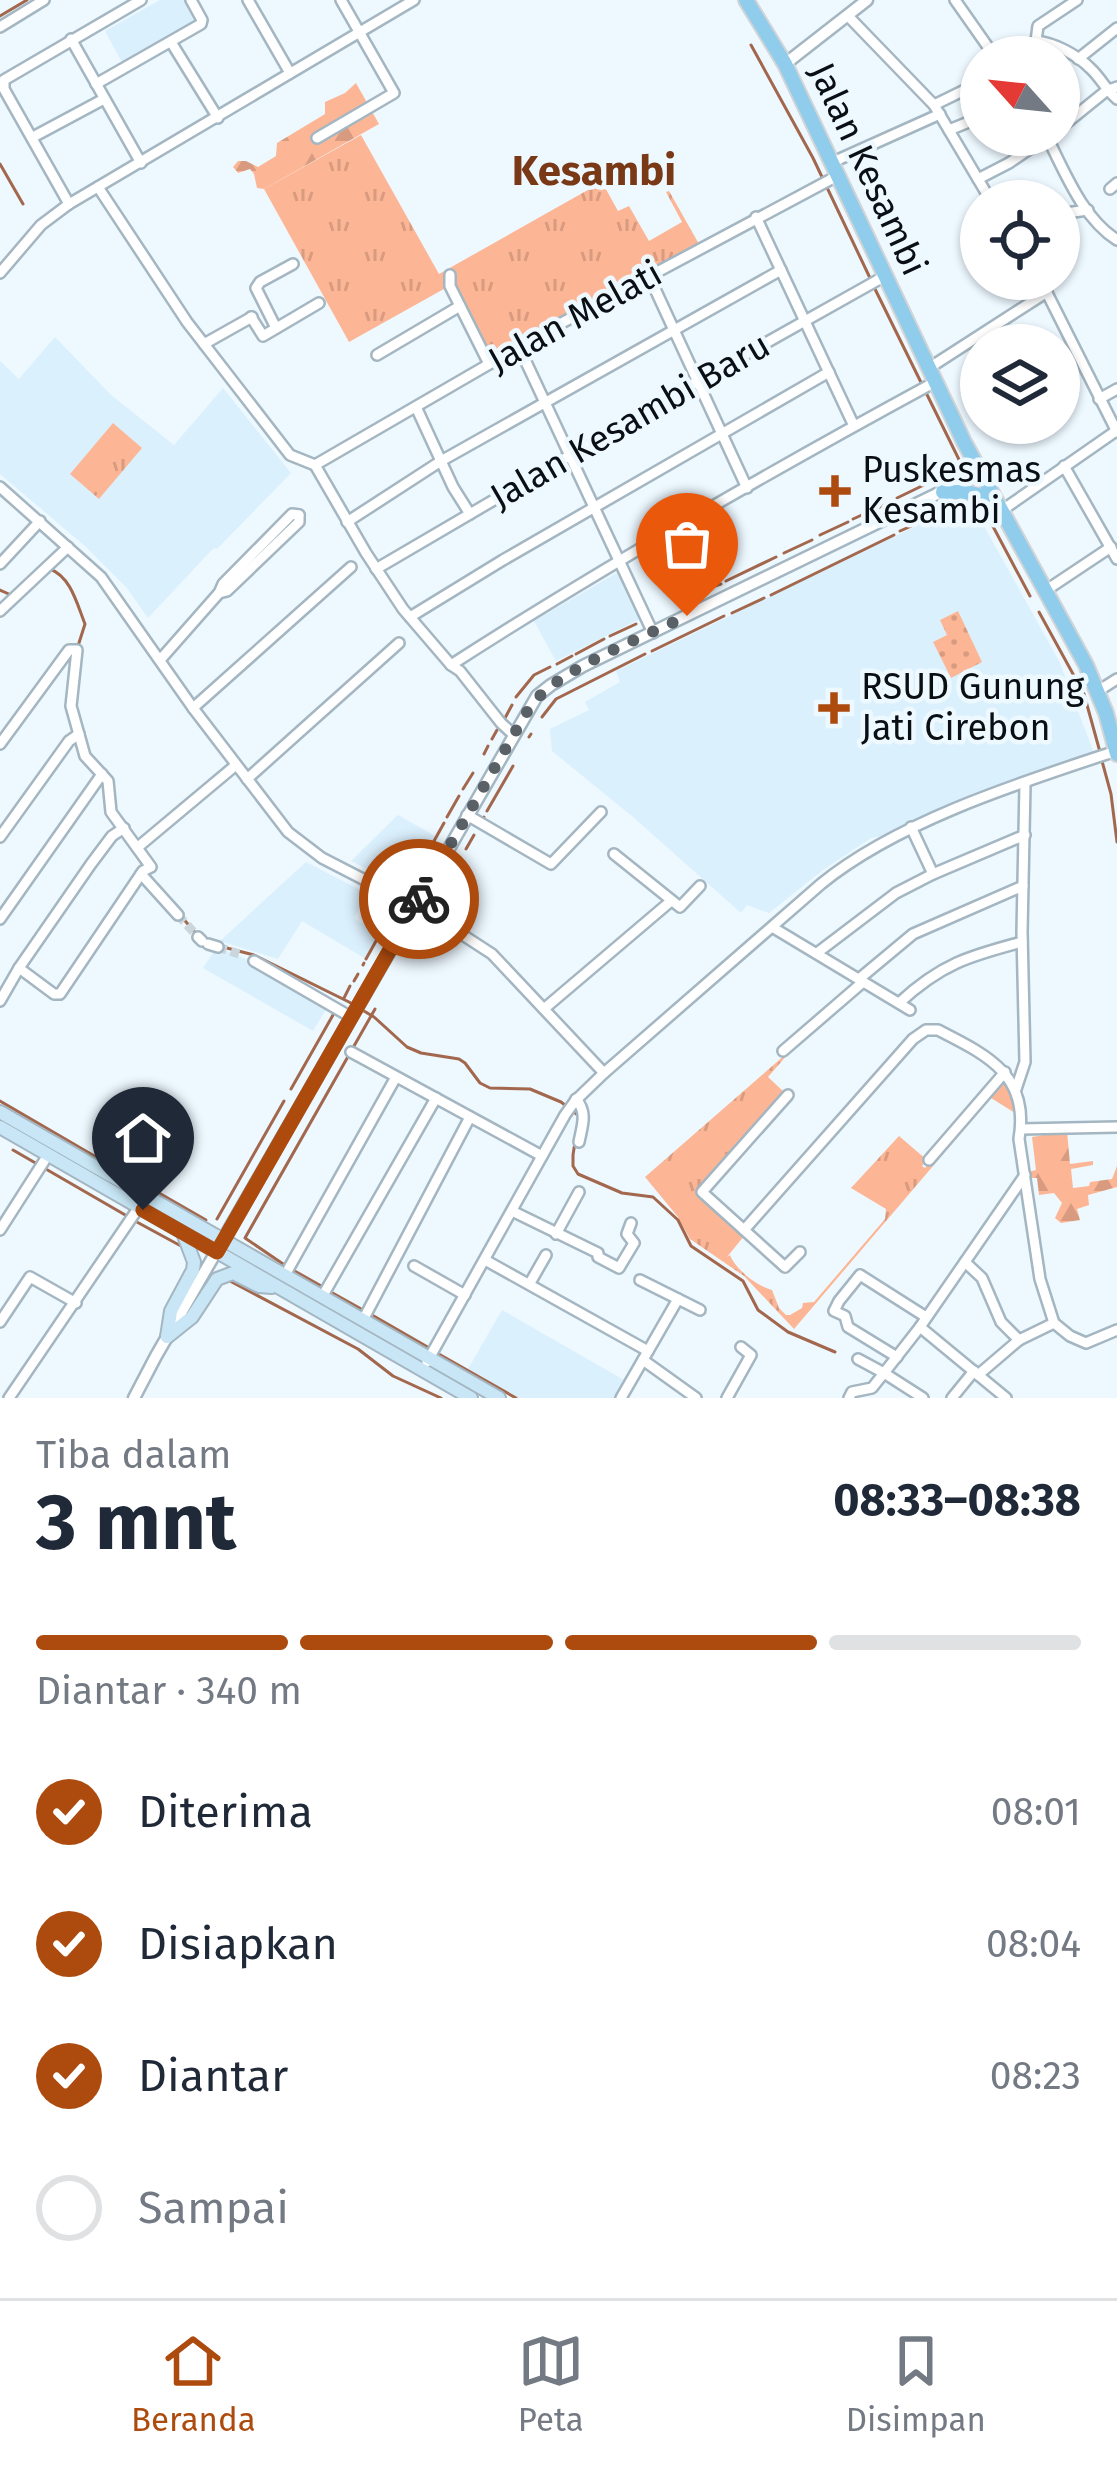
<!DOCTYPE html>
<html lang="id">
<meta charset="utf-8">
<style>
:root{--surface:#fff;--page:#f2f2f3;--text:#1f2937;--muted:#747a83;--line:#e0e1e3;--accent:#ad4b0e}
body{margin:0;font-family:"Fira Sans",sans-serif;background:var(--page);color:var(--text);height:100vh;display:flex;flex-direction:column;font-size:45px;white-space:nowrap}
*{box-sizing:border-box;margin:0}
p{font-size:39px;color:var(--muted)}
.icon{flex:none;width:66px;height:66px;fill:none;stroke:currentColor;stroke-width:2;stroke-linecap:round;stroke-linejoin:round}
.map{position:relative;height:1398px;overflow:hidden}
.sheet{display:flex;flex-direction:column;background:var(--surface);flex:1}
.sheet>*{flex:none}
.needle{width:78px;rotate:297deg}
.tools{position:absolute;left:960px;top:36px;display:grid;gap:24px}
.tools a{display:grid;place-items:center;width:120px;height:120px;border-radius:50%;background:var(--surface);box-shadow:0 3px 9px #0004;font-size:60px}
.pin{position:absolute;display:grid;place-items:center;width:102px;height:102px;color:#fff;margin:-123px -51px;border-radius:50% 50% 50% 0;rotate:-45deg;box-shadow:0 0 12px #0007}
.pin .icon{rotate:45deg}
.courier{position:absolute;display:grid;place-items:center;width:120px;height:120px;margin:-60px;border:9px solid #ad4b0e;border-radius:50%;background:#fff;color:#222;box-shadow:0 3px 15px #0007}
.overview em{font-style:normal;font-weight:700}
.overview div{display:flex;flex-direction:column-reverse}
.overview{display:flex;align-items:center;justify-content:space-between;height:204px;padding:0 36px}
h1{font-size:78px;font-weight:700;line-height:90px}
.bar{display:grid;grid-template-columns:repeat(4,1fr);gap:18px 12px;align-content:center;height:144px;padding:0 36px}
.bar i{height:15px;border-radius:9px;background:var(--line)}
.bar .active{background:var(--accent)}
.bar p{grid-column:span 4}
ol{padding:0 36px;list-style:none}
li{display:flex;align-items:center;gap:36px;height:132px}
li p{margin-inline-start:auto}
li .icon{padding:12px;border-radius:50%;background:var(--accent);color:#fff;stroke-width:4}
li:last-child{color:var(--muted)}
li i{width:66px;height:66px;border:6px solid var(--line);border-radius:50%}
.dock{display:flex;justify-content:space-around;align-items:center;height:168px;border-top:3px solid var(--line);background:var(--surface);font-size:33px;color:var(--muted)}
.dock a{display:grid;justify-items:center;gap:6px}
.dock .active{color:var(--accent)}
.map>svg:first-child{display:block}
.built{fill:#dbf0fd}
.grass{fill:url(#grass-tufts)}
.forest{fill:url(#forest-firs)}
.garden{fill:url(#garden-dots)}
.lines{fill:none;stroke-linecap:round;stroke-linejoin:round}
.stream{stroke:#a2674c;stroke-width:3}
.minor-tunnel{stroke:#cbd5dc;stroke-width:9;stroke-dasharray:9 4.5;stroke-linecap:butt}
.minor-casing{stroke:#a4b6c1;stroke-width:14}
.tertiary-casing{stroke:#a4b6c1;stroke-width:15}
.secondary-casing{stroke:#a4b6c1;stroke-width:16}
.primary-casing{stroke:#d3d4d5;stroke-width:18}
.minor{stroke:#fff;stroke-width:9}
.tertiary{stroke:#fff;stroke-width:10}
.secondary{stroke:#c8e6f5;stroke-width:12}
.primary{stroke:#90cceb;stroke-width:14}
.done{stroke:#596166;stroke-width:12;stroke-dasharray:0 21.6}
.route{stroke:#ad4b0e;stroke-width:15}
.poi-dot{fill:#ad4b0e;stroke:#edf8ff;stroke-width:4.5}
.labels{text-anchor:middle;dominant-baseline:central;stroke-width:9;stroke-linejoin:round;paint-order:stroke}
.street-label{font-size:36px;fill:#090f13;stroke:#edf8ff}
.poi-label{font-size:36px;fill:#090f13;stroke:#edf8ff;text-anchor:start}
.quarter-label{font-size:42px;font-weight:bold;fill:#793917;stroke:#edf8ff}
</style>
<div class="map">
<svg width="1117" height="1398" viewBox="0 0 1117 1398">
<defs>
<pattern id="grass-tufts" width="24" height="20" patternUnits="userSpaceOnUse" patternTransform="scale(3)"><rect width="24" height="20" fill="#fdb695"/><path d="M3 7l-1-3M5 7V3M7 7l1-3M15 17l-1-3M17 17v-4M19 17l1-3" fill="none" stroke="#d89b80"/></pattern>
<pattern id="forest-firs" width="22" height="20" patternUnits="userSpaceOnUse" patternTransform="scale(3)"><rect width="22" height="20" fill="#fdb695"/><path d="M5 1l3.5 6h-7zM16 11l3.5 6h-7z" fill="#d89b80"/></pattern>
<pattern id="garden-dots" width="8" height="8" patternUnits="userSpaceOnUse" patternTransform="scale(3)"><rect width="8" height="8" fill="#fdb695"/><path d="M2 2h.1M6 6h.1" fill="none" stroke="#d89b80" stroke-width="1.8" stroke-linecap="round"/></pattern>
</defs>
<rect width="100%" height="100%" fill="#edf8ff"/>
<!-- built -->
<g class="built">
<path d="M 160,0 L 190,0 L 202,22 L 124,66 L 105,31 Z"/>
<path d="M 55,337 L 111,395 L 174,445 L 223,388 L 291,473 L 217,549 L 214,548 L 207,555 L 148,618 L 127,588 L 85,546 L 0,474 L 0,361 L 19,379 Z"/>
<path d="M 964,503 L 974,508 L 1059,661 L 1094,753 L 884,836 L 871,838 L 823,870 L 769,913 L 747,905 L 741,913 L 633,817 L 552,751 L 550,729 L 589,710 L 585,702 L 620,682 L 616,671 Z"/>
<path d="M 620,571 L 642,618 L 556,661 L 534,621 Z"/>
<path d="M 398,815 L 435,836 L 406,888 L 351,861 Z"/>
<path d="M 306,862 L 368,894 L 354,918 L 380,934 L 366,959 L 302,921 L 278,959 L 220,941 Z"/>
<path d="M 222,949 L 244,958 L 328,1006 L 313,1031 L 203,968 L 215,950 Z"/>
<path d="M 502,1310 L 624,1380 L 614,1398 L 519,1398 L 468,1369 Z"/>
</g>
<!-- grass -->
<g class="grass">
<path d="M 361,135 L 439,274 L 602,182 L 618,211 L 629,206 L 649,241 L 682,222 L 666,192 L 669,191 L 699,244 L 493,359 L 451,285 L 349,342 L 264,189 Z"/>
<path d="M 113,423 L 142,448 L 99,499 L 70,474 Z"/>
<path d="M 794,1047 L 768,1077 L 784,1092 L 697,1192 L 744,1236 L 727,1257 L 730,1255 C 735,1269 757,1286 772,1290 L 779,1308 L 786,1315 L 790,1315 L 802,1308 L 803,1303 L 814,1302 L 885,1219 L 886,1209 L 851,1188 L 899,1136 L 927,1160 L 922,1166 L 925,1168 L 1002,1083 L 1009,1088 L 1015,1113 L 991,1098 L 794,1329 L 744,1276 L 690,1239 L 678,1217 L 645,1177 Z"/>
</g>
<!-- forest -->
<g class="forest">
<path d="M 356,83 L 379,124 L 264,189 L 257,188 L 254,174 L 250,169 L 238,173 L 233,167 L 238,161 L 246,161 L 258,167 L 276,156 L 277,143 L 325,114 L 325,102 L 345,93 Z"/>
<path d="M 1067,1131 L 1070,1164 L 1093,1161 L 1093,1165 L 1071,1169 L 1073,1188 L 1089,1186 L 1090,1182 L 1112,1179 L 1117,1166 L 1117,1187 L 1088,1195 L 1089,1205 L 1077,1209 L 1080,1220 L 1061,1223 L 1055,1218 L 1062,1203 L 1054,1193 L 1039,1195 L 1037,1178 L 1029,1178 L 1028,1172 L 1036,1170 L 1032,1137 Z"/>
</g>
<!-- garden -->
<path class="garden" d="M 958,611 L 982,662 L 951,678 L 933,642 L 947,635 L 940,620 Z"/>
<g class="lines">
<!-- stream -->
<g class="stream">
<path d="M 0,16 L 27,0"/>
<path d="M 751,45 L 813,158 L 870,278"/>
<path d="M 0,164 L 23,204"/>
<path d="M 874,287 L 973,488"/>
<path d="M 933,481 L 936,479"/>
<path d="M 897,498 L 928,483"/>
<path d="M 890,502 L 891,501"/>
<path d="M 980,502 L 1030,596"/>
<path d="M 871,511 L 884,505"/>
<path d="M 853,519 L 864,514"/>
<path d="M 900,531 L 957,506 L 982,509"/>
<path d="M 820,535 L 848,522"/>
<path d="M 784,553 L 812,540"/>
<path d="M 50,569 C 71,577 77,604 85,624 L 78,646"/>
<path d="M 726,581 L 776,557"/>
<path d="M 715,586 L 721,584"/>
<path d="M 0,590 L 11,595 L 13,593"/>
<path d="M 771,595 L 894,535"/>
<path d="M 690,599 L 709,589"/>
<path d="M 1039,612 L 1084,694 L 1100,752"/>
<path d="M 732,613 L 764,598"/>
<path d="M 610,636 L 636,624"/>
<path d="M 652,651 L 724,616"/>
<path d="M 576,654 L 604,639"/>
<path d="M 557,664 L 572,656"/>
<path d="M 516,697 L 534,675 L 550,667"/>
<path d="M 67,705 L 69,679"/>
<path d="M 542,717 L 556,699 L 645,654"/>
<path d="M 505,718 L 512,705"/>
<path d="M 529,737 L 531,734"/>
<path d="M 492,739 L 497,730"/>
<path d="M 484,754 L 488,746"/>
<path d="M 1102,761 L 1111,794 L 1117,842"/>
<path d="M 463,789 L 473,773"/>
<path d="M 487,811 L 513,766"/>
<path d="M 447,817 L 459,796"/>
<path d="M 483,819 L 484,817"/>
<path d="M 114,824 L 143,865"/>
<path d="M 466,849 L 474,835"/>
<path d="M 429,850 L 444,823"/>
<path d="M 446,885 L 450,879"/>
<path d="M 407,887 L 420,865"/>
<path d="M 432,910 L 443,891"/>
<path d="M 181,916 L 198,936"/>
<path d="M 385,927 L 397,904"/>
<path d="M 381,934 L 383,930"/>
<path d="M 413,945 L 428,919"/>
<path d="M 223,947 L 254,955 L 349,1002 L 374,1017 L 407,1047 L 421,1053 L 459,1059 L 465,1063 L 480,1083 L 490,1088 L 530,1089 L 561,1102 L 579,1116 L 573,1155 L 573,1166 L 578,1174 L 622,1193 L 653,1197 L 678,1220 L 691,1246 L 743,1281 L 758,1310 L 788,1332 L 835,1352"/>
<path d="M 366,959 L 376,941"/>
<path d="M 363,965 L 364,963"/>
<path d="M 354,981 L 358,974"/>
<path d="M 344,998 L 350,986"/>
<path d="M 291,1089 L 333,1015"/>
<path d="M 0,1101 L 139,1182"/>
<path d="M 13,1150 L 127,1216"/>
<path d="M 152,1189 L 206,1220"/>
<path d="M 217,1219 L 284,1101"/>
<path d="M 135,1221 L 181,1246"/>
<path d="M 286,1266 L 245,1238 L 375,1009"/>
<path d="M 291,1269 L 323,1287"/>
<path d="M 228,1280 L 358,1349 L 393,1376 L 441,1398"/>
<path d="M 329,1291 L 363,1310"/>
<path d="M 372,1315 L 431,1349"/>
<path d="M 437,1353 L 516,1398"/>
</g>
<!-- minor-tunnel -->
<g class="minor-tunnel">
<path d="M 178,915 L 198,937"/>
<path d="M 218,947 L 239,954"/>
</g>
<defs>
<g id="minor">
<path d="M 248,0 L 290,73"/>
<path d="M 955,0 L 995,57"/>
<path d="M 848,16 L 934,105 L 991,201"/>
<path d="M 0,27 L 44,0"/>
<path d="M 71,39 L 141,163"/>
<path d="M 1036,41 C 1055,43 1077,55 1090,68 C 1101,78 1106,90 1117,99"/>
<path d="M 171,42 L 218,118"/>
<path d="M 1017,57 L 1036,41 L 1038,26 L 1077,0"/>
<path d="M 1078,59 L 1117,28"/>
<path d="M 96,84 L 201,24 L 202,20 L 191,0"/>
<path d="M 934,105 L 981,82"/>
<path d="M 1059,129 L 1106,91 L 1117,87"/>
<path d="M 949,130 L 981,117"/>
<path d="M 1046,135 C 1064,170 1082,218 1117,240"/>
<path d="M 33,137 L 104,99"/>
<path d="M 317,138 L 394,93 L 341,0"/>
<path d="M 833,162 L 940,114"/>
<path d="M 978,179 L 1009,163 L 1050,135"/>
<path d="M 98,187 L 187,322 L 290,455 L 315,465"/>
<path d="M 1110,189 L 1117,183"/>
<path d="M 69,204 L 4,89 L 4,80 L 141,0"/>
<path d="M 1059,214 L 1088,210"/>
<path d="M 756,217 L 854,426"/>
<path d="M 0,273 L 41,225 L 69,204 L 414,0"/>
<path d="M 450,275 L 450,286 L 489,364"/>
<path d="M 649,276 L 747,488"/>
<path d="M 1040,279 L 1117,432"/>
<path d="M 251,317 L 263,336 L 319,303"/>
<path d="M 276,328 L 256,288 L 260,282 L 293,264"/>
<path d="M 204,344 L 252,317"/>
<path d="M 519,347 L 653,633"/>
<path d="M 377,355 L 460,306"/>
<path d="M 929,368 L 1047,292"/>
<path d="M 1099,399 L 1117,389"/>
<path d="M 416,407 L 453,487 L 470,514"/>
<path d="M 315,465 L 541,334 L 839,175"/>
<path d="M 315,465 L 366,553 L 403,609 L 451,665 L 460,671 L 501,723 L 514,735"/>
<path d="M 1064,466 L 1117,559"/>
<path d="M 0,487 L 101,577 L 193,708 L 288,832 L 322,858 L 429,913 L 492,954 L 604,1073"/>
<path d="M 1001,511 L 1116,431"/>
<path d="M 347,522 L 441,461 L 781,270"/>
<path d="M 0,564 L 40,521"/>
<path d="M 376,569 L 668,398 L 885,276"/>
<path d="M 1045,591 L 1111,547"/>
<path d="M 219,593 L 227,591 L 299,522 L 299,515"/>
<path d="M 0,611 L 68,547"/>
<path d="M 410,617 L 503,560 L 829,372"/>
<path d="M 160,660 L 219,593 L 223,584 L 292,514 L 299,515"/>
<path d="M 451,665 C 608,564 771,471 935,382"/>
<path d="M 1098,691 L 1117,679"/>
<path d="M 193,708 L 351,567"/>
<path d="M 0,744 L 69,650 L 77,650 L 71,706 L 85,756 L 108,781 L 111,812 L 151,867 L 143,871 L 60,994 L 54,994 L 19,968"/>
<path d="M 247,779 L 399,643"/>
<path d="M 467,815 L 551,864 L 601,812"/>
<path d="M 911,827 L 933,874"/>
<path d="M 0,837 L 69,741 L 79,734"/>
<path d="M 138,847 L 236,765"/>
<path d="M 614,854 L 680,907 L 700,886"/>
<path d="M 141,874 L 178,915"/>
<path d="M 0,919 L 102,774"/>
<path d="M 772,927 L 910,1010"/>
<path d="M 198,937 L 202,941"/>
<path d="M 208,944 L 218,947"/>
<path d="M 817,953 L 896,893 L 933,874 L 1025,835"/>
<path d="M 254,961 L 351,1017"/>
<path d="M 859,979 L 913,934 L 1023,886"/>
<path d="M 0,1001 L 19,968 L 91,864 L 112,836 L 124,828"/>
<path d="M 899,1003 C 941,964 969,956 1022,942"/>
<path d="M 545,1008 L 671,901"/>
<path d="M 783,1051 L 863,982"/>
<path d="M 351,1052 L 542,1156"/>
<path d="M 1016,1089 L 1025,1062 L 1022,932 L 1025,784"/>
<path d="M 788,1095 L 702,1192 L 785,1267 L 800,1252"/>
<path d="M 576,1099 C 588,1113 582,1126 579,1142"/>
<path d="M 1021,1129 L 1117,1127"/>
<path d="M 929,1160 L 1005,1072"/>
<path d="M 512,1211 L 598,1253 L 598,1257 L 619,1268 L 634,1243 L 627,1234 L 631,1223"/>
<path d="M 0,1230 L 48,1155"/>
<path d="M 744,1230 L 913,1039 L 926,1030 L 938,1030 C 987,1055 1030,1075 1019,1139 L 1040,1279 L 1054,1323"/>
<path d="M 556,1234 L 579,1192"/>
<path d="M 485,1260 L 648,1351"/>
<path d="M 965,1262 L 982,1278 L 1001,1322 L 1019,1340"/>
<path d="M 414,1266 L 465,1295"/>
<path d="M 285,1275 L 396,1077"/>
<path d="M 640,1280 L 700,1310"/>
<path d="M 530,1283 L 546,1255"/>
<path d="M 322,1297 L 436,1098"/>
<path d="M 363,1320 L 470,1117"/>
<path d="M 0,1322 L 30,1277 L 76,1303"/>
<path d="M 920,1327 L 1006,1398"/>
<path d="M 897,1357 L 848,1327 L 845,1316 L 834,1311 L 839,1301 L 860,1275 L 926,1317"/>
<path d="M 858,1359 L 884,1373 L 920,1327 L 1025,1175"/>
<path d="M 643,1360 L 696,1398"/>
<path d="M 427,1362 L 565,1115 L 575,1101 L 604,1073 L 821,884 C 898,821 1022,782 1116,751"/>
<path d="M 978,1375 L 1019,1340 L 1054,1323 L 1070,1336 L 1086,1343 L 1117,1330"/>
<path d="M 9,1398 L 139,1207"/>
<path d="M 621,1398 L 678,1299"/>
<path d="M 727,1398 L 751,1355 L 741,1347"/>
<path d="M 849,1398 L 852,1392 L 872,1388 L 884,1373 L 923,1398"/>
<path d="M 952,1398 L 974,1371"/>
</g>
<g id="tertiary">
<path d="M 785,64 L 867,0"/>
<path d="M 134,1398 L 156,1356 L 537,696 L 551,685 L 583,666 L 980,473"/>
</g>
<g id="secondary">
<path d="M 0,1112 L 499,1398"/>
<path d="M 0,1127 L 471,1398"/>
<path d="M 167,1337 L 192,1317 L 217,1279 L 233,1273 L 259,1286 L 272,1287"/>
<path d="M 167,1337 L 171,1311 L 193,1270 L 194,1262 L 183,1233"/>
</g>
<g id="primary">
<path d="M 746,0 L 785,64 L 964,442 L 1086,665 L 1106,713 L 1117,754"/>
<path d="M 943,492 L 966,492 L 994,499"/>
</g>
</defs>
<!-- minor casing -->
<use href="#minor" class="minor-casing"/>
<!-- tertiary casing -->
<use href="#tertiary" class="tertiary-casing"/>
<!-- secondary casing -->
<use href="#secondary" class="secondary-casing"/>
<!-- primary casing -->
<use href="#primary" class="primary-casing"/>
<!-- minor -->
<use href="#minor" class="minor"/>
<!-- tertiary -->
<use href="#tertiary" class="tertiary"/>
<!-- secondary -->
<use href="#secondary" class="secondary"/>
<!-- primary -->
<use href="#primary" class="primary"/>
</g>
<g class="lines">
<!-- done -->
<path class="done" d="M 419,899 L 528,710 C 552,671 644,637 687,616"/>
<!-- route -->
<path class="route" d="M 143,1210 L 217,1252 L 419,899"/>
</g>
<!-- markers -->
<g class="poi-dot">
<path d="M829 473h12v12h12v12h-12v12h-12v-12h-12v-12h12z"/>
<path d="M828 690h12v12h12v12h-12v12h-12v-12h-12v-12h12z"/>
</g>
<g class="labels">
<!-- street labels -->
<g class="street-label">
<text transform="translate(868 169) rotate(65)">Jalan Kesambi</text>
<text transform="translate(575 317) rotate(-29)">Jalan Melati</text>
<text transform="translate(630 421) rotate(-30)">Jalan Kesambi Baru</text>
</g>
<!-- poi labels -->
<g class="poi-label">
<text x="862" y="470">Puskesmas<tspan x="862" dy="41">Kesambi</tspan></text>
<text x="861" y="687">RSUD Gunung<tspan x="861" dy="41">Jati Cirebon</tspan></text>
</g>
<!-- quarter labels -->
<g class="quarter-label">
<text x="594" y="171">Kesambi</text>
</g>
</g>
</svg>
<div class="tools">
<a><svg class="needle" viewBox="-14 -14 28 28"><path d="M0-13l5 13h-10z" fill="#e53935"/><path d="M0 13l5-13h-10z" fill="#747a83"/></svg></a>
<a><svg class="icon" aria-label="locate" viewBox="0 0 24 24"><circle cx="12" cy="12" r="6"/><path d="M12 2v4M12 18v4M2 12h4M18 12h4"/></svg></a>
<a><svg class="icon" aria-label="layers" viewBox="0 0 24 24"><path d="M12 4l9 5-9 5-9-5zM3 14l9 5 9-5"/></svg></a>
</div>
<div class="pin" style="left:687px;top:616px;background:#ea580c"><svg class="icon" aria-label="bag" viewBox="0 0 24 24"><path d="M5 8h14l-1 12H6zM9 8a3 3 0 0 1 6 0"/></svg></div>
<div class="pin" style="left:143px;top:1210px;background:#1f2937"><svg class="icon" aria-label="home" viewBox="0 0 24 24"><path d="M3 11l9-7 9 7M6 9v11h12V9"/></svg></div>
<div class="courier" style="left:419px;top:899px"><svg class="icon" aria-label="bike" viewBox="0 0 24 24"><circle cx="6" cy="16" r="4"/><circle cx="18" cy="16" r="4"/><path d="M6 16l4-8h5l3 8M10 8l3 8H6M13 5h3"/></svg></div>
</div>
<section class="sheet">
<div class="overview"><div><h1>3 mnt</h1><p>Tiba dalam</p></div><em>08:33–08:38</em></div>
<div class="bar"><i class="active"></i><i class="active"></i><i class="active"></i><i></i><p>Diantar · 340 m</p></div>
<ol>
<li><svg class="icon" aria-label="check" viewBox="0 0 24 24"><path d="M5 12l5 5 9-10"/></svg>Diterima<p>08:01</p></li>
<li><svg class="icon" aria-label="check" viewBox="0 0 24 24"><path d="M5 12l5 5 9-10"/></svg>Disiapkan<p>08:04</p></li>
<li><svg class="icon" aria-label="check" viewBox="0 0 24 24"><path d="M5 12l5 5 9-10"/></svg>Diantar<p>08:23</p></li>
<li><i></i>Sampai</li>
</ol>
</section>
<nav class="dock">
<a class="active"><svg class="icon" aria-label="home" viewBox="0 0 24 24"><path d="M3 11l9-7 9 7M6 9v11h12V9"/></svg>Beranda</a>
<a><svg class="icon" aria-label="map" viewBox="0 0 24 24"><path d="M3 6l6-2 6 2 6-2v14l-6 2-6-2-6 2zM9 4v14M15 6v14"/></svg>Peta</a>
<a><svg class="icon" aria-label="saved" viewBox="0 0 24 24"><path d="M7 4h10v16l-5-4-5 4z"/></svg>Disimpan</a>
</nav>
